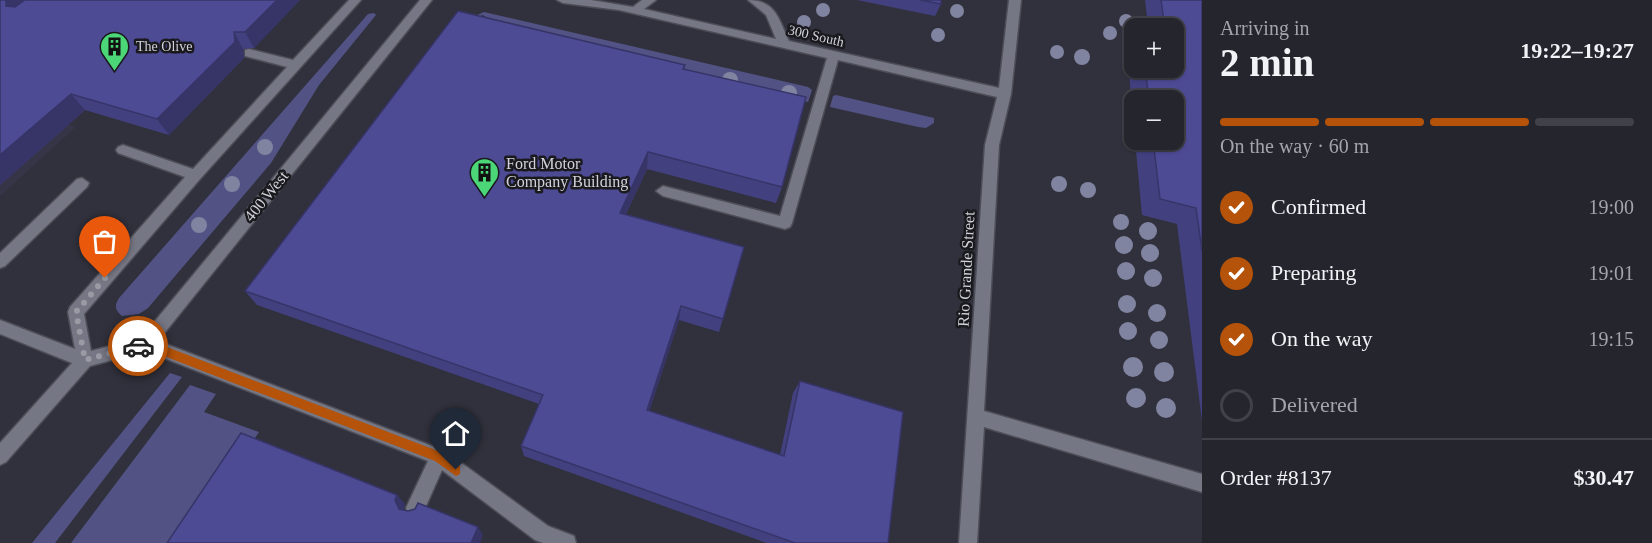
<!DOCTYPE html>
<meta charset="utf-8">
<style>
:root{--surface:#24252d;--page:#2c2d35;--text:#f1f3f6;--muted:#a3a5aa;--line:#414249;--accent:#b45309}
body{margin:0;font-family:"Times New Roman",serif;background:var(--page);color:var(--text);height:100vh;display:flex;flex-direction:column;font-size:22px;white-space:nowrap}
*{box-sizing:border-box;margin:0}
p{font-size:20px;color:var(--muted)}
.icon{flex:none;width:33px;height:33px;fill:none;stroke:currentColor;stroke-width:2;stroke-linecap:round;stroke-linejoin:round}
.map{position:relative;flex:1;overflow:hidden}
.panel{display:flex;flex-direction:column;background:var(--surface);width:450px}
.panel>*{flex:none}
.controls{position:absolute;left:1124px;top:18px;display:grid;gap:12px}
.controls a{display:grid;place-items:center;width:60px;height:60px;border-radius:12px;background:var(--surface);box-shadow:0 2px 4px #0004,0 0 0 2px var(--line);font-size:30px}
.pin{position:absolute;display:grid;place-items:center;width:51px;height:51px;color:#fff;margin:-62px -26px;border-radius:50% 50% 50% 0;rotate:-45deg;box-shadow:0 0 6px #0007}
.pin .icon{rotate:45deg}
.courier{position:absolute;display:grid;place-items:center;width:60px;height:60px;margin:-30px;border:4px solid #b45309;border-radius:50%;background:#fff;color:#222;box-shadow:0 2px 8px #0007}
.headline em{font-style:normal;font-weight:800}
.headline div{display:flex;flex-direction:column-reverse}
.headline{display:flex;align-items:center;justify-content:space-between;height:102px;padding:0 18px}
h1{font-size:39px;font-weight:800;line-height:45px}
.bar{display:grid;grid-template-columns:repeat(4,1fr);gap:9px 6px;align-content:center;height:72px;padding:0 18px}
.bar i{height:8px;border-radius:4px;background:var(--line)}
.bar .current{background:var(--accent)}
.bar p{grid-column:span 4}
.line{display:flex;align-items:center;gap:15px;padding:0 18px;border-top:2px solid var(--line)}
.line div{flex:1}
ol{padding:0 18px;list-style:none}
li{display:flex;align-items:center;gap:18px;height:66px}
li p{margin-inline-start:auto}
li .icon{padding:6px;border-radius:50%;background:var(--accent);color:#fff;stroke-width:4}
li:last-child{color:var(--muted)}
li i{width:33px;height:33px;border:3px solid var(--line);border-radius:50%}
main{display:flex;flex:1;min-height:0}
.map>svg:first-child{display:block}
.built{fill:#353547}
.green{fill:#525285}
.lines{fill:none;stroke-linecap:round;stroke-linejoin:round}
.minor-casing{stroke:#4c4d56;stroke-width:3}
.minor{fill:#767784;fill-rule:evenodd}
.tree{fill:#8184a0}
.wall{fill:#434080}
.shaded-wall{fill:#373468}
.building{fill:#4e4b95;stroke:#373468;stroke-width:1.5}
.route{fill:#b45309}
.done{stroke:#999aa3;stroke-width:6;stroke-dasharray:0 10.8}
.labels{text-anchor:middle;dominant-baseline:central;stroke-width:5;stroke-linejoin:round;paint-order:stroke}
.far-street-label{font-size:14px;fill:#d2d2da;stroke:#19191e}
.far-poi-label{font-size:14px;fill:#d2d2da;stroke:#19191e;text-anchor:start}
.poi-label{font-size:16px;fill:#d2d2da;stroke:#19191e;text-anchor:start}
.street-label{font-size:16px;fill:#d2d2da;stroke:#19191e}
</style>
<main>
<div class="map">
<svg width="1202" height="543" viewBox="0 0 1202 543">
<rect width="100%" height="100%" fill="#30313c"/>
<!-- built -->
<path class="built" d="M 0,103 L 76,127 L 0,196 Z"/>
<!-- green -->
<g class="green">
<path d="M 484,12 L 808,87 L 812,90 L 808,102 L 487,25 L 491,19 L 482,15 L 480,17 L 475,16 Z"/>
<path d="M 374,13 L 376,15 L 319,85 L 271,163 L 148,308 L 139,314 L 122,316 C 115,310 114,306 119,298 L 368,14 Z"/>
<path d="M 836,95 L 934,118 L 934,123 L 926,128 L 918,127 L 830,107 L 833,96 Z"/>
<path d="M 170,373 L 182,377 L 55,543 L 32,543 Z"/>
<path d="M 190,385 L 216,394 L 204,412 L 259,432 L 186,543 L 71,543 Z"/>
</g>
<g class="lines">
<defs>
<g id="minor">
<path d="M 349,0 L 361,0 L 200,179 L 84,314 L 91,351 L 141,338 L 420,0 L 432,0 L 158,341 L 445,451 L 548,526 L 574,536 L 576,543 L 543,543 L 535,540 L 442,470 L 422,515 L 415,517 L 408,515 L 406,508 L 428,461 L 146,351 L 90,366 L 6,462 L 0,465 L 0,443 L 72,363 L 0,334 L 0,320 L 75,349 L 68,312 L 70,307 L 185,177 L 118,153 L 116,150 L 118,147 L 123,145 L 193,169 L 287,67 L 245,56 L 245,50 L 249,49 L 293,60 Z"/>
<path d="M 557,0 L 591,0 L 633,7 L 642,0 L 656,0 L 644,9 L 776,39 L 766,15 L 748,0 C 776,0 779,20 789,41 L 999,88 L 1009,0 L 1021,0 L 1011,94 L 999,145 L 984,411 L 1202,474 L 1202,492 L 984,427 L 977,543 L 959,543 L 985,145 L 997,97 L 838,60 L 792,223 L 790,227 L 785,229 L 663,196 L 656,191 L 663,186 L 780,216 L 827,58 L 619,10 L 563,3 Z"/>
<path d="M 82,178 L 89,183 L 87,187 L 5,266 L 0,268 L 0,253 L 77,179 Z"/>
</g>
</defs>
<!-- minor casing -->
<use href="#minor" class="minor-casing"/>
<!-- minor -->
<use href="#minor" class="minor"/>
</g>
<!-- trees -->
<g class="tree">
<circle cx="823" cy="10" r="7"/>
<circle cx="957" cy="11" r="7"/>
<circle cx="1126" cy="21" r="7"/>
<circle cx="804" cy="22" r="7"/>
<circle cx="1110" cy="33" r="7"/>
<circle cx="938" cy="35" r="7"/>
<circle cx="1057" cy="52" r="7"/>
<circle cx="1082" cy="57" r="8"/>
<circle cx="730" cy="80" r="8"/>
<circle cx="789" cy="93" r="8"/>
<circle cx="265" cy="147" r="8"/>
<circle cx="232" cy="184" r="8"/>
<circle cx="1059" cy="184" r="8"/>
<circle cx="1088" cy="190" r="8"/>
<circle cx="1121" cy="222" r="8"/>
<circle cx="199" cy="225" r="8"/>
<circle cx="1148" cy="231" r="9"/>
<circle cx="1124" cy="245" r="9"/>
<circle cx="1150" cy="253" r="9"/>
<circle cx="1126" cy="271" r="9"/>
<circle cx="1153" cy="278" r="9"/>
<circle cx="1127" cy="304" r="9"/>
<circle cx="1157" cy="313" r="9"/>
<circle cx="1128" cy="331" r="9"/>
<circle cx="1159" cy="340" r="9"/>
<circle cx="1133" cy="367" r="10"/>
<circle cx="1164" cy="372" r="10"/>
<circle cx="1136" cy="398" r="10"/>
<circle cx="1166" cy="408" r="10"/>
</g>
<!-- wall -->
<g class="wall">
<path d="M 0,0 L 300,0 L 254,48 L 243,49 L 244,58 L 169,135 L 85,110 L 0,185 Z"/>
<path d="M 857,0 L 941,0 L 941,4 L 935,16 Z"/>
<path d="M 1145,0 L 1202,0 L 1202,421 L 1177,224 L 1142,215 L 1135,140 L 1173,140 L 1173,100 L 1134,100 L 1134,126 L 1126,43 L 1134,33 L 1134,68 L 1173,68 L 1173,28 L 1137,28 L 1140,25 L 1148,26 Z"/>
<path d="M 685,65 L 685,70 L 782,187 L 776,203 L 647,169 L 626,214 L 744,247 L 719,332 L 679,320 L 649,411 L 780,455 L 793,393 L 800,381 L 888,543 L 767,543 L 524,456 L 521,446 L 539,404 L 257,305 L 245,291 Z"/>
</g>
<!-- shaded-wall -->
<g class="shaded-wall">
<path d="M 6,0 L 38,0 L 19,23 L 6,6 Z"/>
<path d="M 277,0 L 300,0 L 254,48 L 245,32 Z"/>
<path d="M 234,32 L 243,49 L 244,58 L 169,135 L 157,119 Z"/>
<path d="M 71,94 L 85,110 L 0,185 L 0,155 Z"/>
<path d="M 648,152 L 647,169 L 619,228 L 620,213 Z"/>
<path d="M 681,306 L 679,320 L 646,422 L 647,410 Z"/>
<path d="M 397,495 L 405,504 L 404,509 L 407,517 L 399,509 L 395,500 Z"/>
<path d="M 478,527 L 483,535 L 480,543 L 471,543 Z"/>
</g>
<!-- building -->
<g class="building">
<path d="M 0,0 L 6,0 L 6,6 L 15,7 L 25,0 L 277,0 L 245,32 L 234,32 L 235,42 L 157,119 L 71,94 L 0,155 Z"/>
<path d="M 920,0 L 941,0 L 941,4 Z"/>
<path d="M 1161,0 L 1202,0 L 1202,251 L 1196,208 L 1160,199 L 1153,140 L 1173,140 L 1173,100 L 1149,100 L 1145,68 L 1173,68 L 1173,28 L 1165,28 Z"/>
<path d="M 458,11 L 685,65 L 683,69 L 806,97 L 782,187 L 648,152 L 620,213 L 744,247 L 723,319 L 681,306 L 647,410 L 784,456 L 800,381 L 903,412 L 888,543 L 795,543 L 521,446 L 543,395 L 245,291 Z"/>
<path d="M 1140,25 L 1158,28 L 1141,28 Z"/>
<path d="M 241,433 L 397,495 L 395,500 L 399,509 L 408,511 L 415,509 L 418,503 L 478,527 L 471,543 L 167,543 Z"/>
</g>
<!-- route -->
<path class="route" d="M 146,339 L 443,453 L 460,466 L 460,474 L 456,476 L 435,461 L 146,349 L 134,349 L 134,342 Z"/>
<g class="lines">
<!-- done -->
<path class="done" d="M 105,278 L 76,312 L 85,360 L 138,346"/>
</g>
<!-- icons -->
<defs>
<symbol id="building-pin" viewBox="-11 -11 22 30"><path d="M0 17L-7.5 6A9.5 9.5 0 1 1 7.5 6Z" fill="#4bd677" stroke="#19191e"/><path d="M-4-6H4V6H1V3H-1V6H-4ZM-2.5-4.3h1.7v1.8h-1.7ZM.8-4.3h1.7v1.8H.8ZM-2.5-1h1.7V.8h-1.7ZM.8-1h1.7V.8H.8Z" fill="#111"/></symbol>
</defs>
<g fill-rule="evenodd">
<use href="#building-pin" x="98" y="30" width="33" height="45"/>
<use href="#building-pin" x="468" y="156" width="33" height="45"/>
</g>
<g class="labels">
<!-- far-street labels -->
<g class="far-street-label">
<text transform="translate(816 36) rotate(13)">300 South</text>
</g>
<!-- far-poi labels -->
<g class="far-poi-label">
<text x="136" y="46">The Olive</text>
</g>
<!-- poi labels -->
<g class="poi-label">
<text x="506" y="163">Ford Motor<tspan x="506" dy="18">Company Building</tspan></text>
</g>
<!-- street labels -->
<g class="street-label">
<text transform="translate(266 196) rotate(-51)">400 West</text>
<text transform="translate(966 269) rotate(-87)">Rio Grande Street</text>
</g>
</g>
</svg>
<div class="controls">
<a>+</a>
<a>−</a>
</div>
<div class="pin" style="left:105px;top:278px;background:#ea580c"><svg class="icon" aria-label="bag" viewBox="0 0 24 24"><path d="M5 8h14l-1 12H6zM9 8a3 3 0 0 1 6 0"/></svg></div>
<div class="pin" style="left:456px;top:470px;background:#1f2937"><svg class="icon" aria-label="home" viewBox="0 0 24 24"><path d="M3 11l9-7 9 7M6 9v11h12V9"/></svg></div>
<div class="courier" style="left:138px;top:346px"><svg class="icon" aria-label="car" viewBox="0 0 24 24"><path d="M5 17H2v-5l4-1 3-4h7l3 4 3 1v5h-3M9 17h6M6 11h13"/><circle cx="7" cy="17" r="2"/><circle cx="17" cy="17" r="2"/></svg></div>
</div>
<section class="panel">
<div class="headline"><div><h1>2 min</h1><p>Arriving in</p></div><em>19:22–19:27</em></div>
<div class="bar"><i class="current"></i><i class="current"></i><i class="current"></i><i></i><p>On the way · 60 m</p></div>
<ol>
<li><svg class="icon" aria-label="check" viewBox="0 0 24 24"><path d="M5 12l5 5 9-10"/></svg>Confirmed<p>19:00</p></li>
<li><svg class="icon" aria-label="check" viewBox="0 0 24 24"><path d="M5 12l5 5 9-10"/></svg>Preparing<p>19:01</p></li>
<li><svg class="icon" aria-label="check" viewBox="0 0 24 24"><path d="M5 12l5 5 9-10"/></svg>On the way<p>19:15</p></li>
<li><i></i>Delivered</li>
</ol>
<div class="line" style="height:78px"><div>Order #8137</div><b>$30.47</b></div>
</section>
</main>
